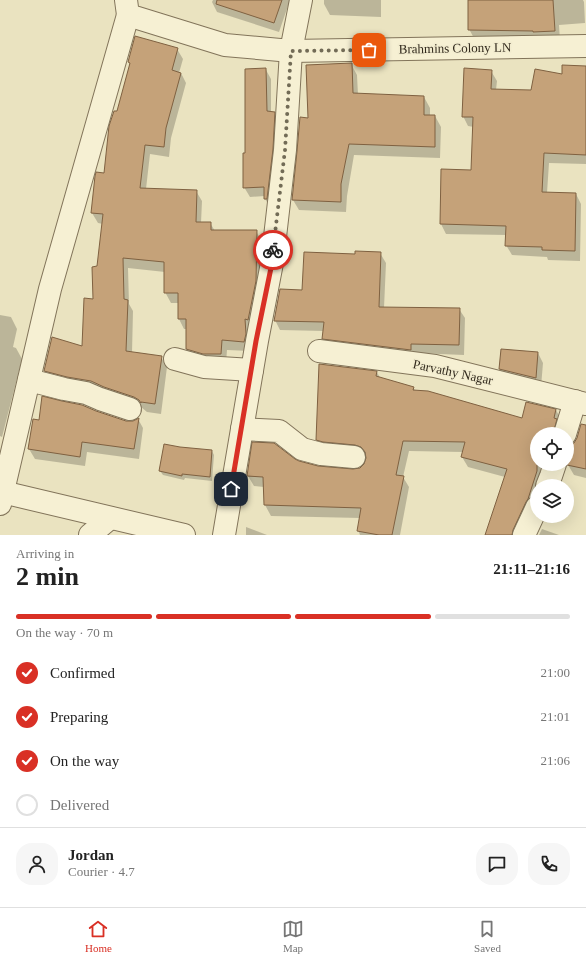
<!DOCTYPE html>
<meta charset="utf-8">
<style>
:root{--surface:#fff;--page:#f6f6f6;--text:#222;--muted:#767676;--line:#e0e0e0;--accent:#d93025}
body{margin:0;font-family:"Times New Roman",serif;background:var(--page);color:var(--text);height:100vh;display:flex;flex-direction:column;font-size:15px;white-space:nowrap}
*{box-sizing:border-box;margin:0}
p{font-size:13px;color:var(--muted)}
.icon{flex:none;width:22px;height:22px;fill:none;stroke:currentColor;stroke-width:2;stroke-linecap:round;stroke-linejoin:round}
.map{position:relative;height:535px;overflow:hidden}
.drawer{display:flex;flex-direction:column;background:var(--surface);flex:1}
.drawer>*{flex:none}
.tools{position:absolute;left:530px;top:427px;display:grid;gap:8px}
.tools a{display:grid;place-items:center;width:44px;height:44px;border-radius:50%;background:var(--surface);box-shadow:0 4px 16px #0002;font-size:20px}
.pin{position:absolute;display:grid;place-items:center;width:34px;height:34px;color:#fff;margin:-17px;border-radius:8px;box-shadow:0 2px 6px #0006}
.courier{position:absolute;display:grid;place-items:center;width:40px;height:40px;margin:-20px;border:3px solid #d93025;border-radius:50%;background:#fff;color:#222;box-shadow:0 1px 5px #0007}
.summary em{font-style:normal;font-weight:700}
.summary div{display:flex;flex-direction:column-reverse}
.summary{display:flex;align-items:center;justify-content:space-between;height:68px;padding:0 16px}
h1{font-size:26px;font-weight:700;line-height:30px}
.bar{display:grid;grid-template-columns:repeat(4,1fr);gap:6px 4px;align-content:center;height:48px;padding:0 16px}
.bar i{height:5px;border-radius:3px;background:var(--line)}
.bar .selected{background:var(--accent)}
.bar p{grid-column:span 4}
.line{display:flex;align-items:center;gap:10px;padding:0 16px;border-top:1px solid var(--line)}
.line div{flex:1}
.round{display:grid;place-items:center;flex:none;width:42px;height:42px;border-radius:16px;background:var(--page)}
ol{padding:0 16px;list-style:none}
li{display:flex;align-items:center;gap:12px;height:44px}
li p{margin-inline-start:auto}
li .icon{padding:4px;border-radius:50%;background:var(--accent);color:#fff;stroke-width:4}
li:last-child{color:var(--muted)}
li i{width:22px;height:22px;border:2px solid var(--line);border-radius:50%}
.tabs{display:flex;justify-content:space-around;align-items:center;height:56px;border-top:1px solid var(--line);background:var(--surface);font-size:11px;color:var(--muted)}
.tabs a{display:grid;justify-items:center;gap:2px}
.tabs .selected{color:var(--accent)}
.map>svg:first-child{display:block}
.shadow{fill:#0003}
.building{fill:#c5a279;stroke:#7f6141}
.lines{fill:none;stroke-linecap:round;stroke-linejoin:round}
.minor-casing{stroke:#82745a;stroke-width:24}
.minor{stroke:#f6f0d3;stroke-width:22}
.done{stroke:#726b56;stroke-width:4;stroke-dasharray:0 7.2}
.route{stroke:#d93025;stroke-width:5}
.labels{text-anchor:middle;dominant-baseline:central;stroke-width:3;stroke-linejoin:round;paint-order:stroke}
.street-label{font-size:13px;fill:#322a1d;stroke:#f2eccf}
</style>
<div class="map">
<svg width="586" height="535" viewBox="0 0 586 535">
<rect width="100%" height="100%" fill="#eae3c0"/>
<!-- shadow -->
<g class="shadow">
<path d="M 213,0 L 290,0 L 279,32 L 217,12 L 212,2 Z"/>
<path d="M 324,0 L 381,0 L 381,17 L 330,15 L 324,4 Z"/>
<path d="M 469,0 L 583,0 L 584,2 L 585,23 L 559,25 L 560,41 L 475,40 L 469,29 Z"/>
<path d="M 177,49 L 183,59 L 179,73 L 181,73 L 186,83 L 171,138 L 169,157 L 150,154 L 146,189 L 196,191 L 202,201 L 201,223 L 210,223 L 215,231 L 256,231 L 262,242 L 261,292 L 250,351 L 227,350 L 226,363 L 193,359 L 187,349 L 187,329 L 184,329 L 179,319 L 179,303 L 171,303 L 165,292 L 165,272 L 128,268 L 129,304 L 133,311 L 132,353 L 161,357 L 167,367 L 161,414 L 147,412 L 141,407 L 51,381 L 45,371 L 83,348 L 94,300 L 103,224 L 98,223 L 92,213 L 105,174 L 118,112 L 130,65 L 129,62 Z"/>
<path d="M 351,64 L 357,75 L 358,95 L 424,97 L 430,108 L 430,116 L 435,116 L 441,127 L 440,158 L 354,155 L 347,196 L 346,212 L 299,210 L 293,200 L 309,119 Z"/>
<path d="M 586,67 L 586,164 L 549,163 L 547,193 L 576,194 L 581,204 L 580,261 L 548,260 L 547,257 L 512,255 L 506,245 L 507,235 L 446,234 L 441,224 L 472,171 L 474,127 L 468,126 L 463,116 L 491,71 L 497,81 L 496,90 L 531,91 L 562,76 Z"/>
<path d="M 266,70 L 271,79 L 271,113 L 274,113 L 280,123 L 271,208 L 265,199 L 265,196 L 250,197 L 244,187 L 246,154 Z"/>
<path d="M 380,253 L 386,263 L 384,308 L 459,309 L 465,318 L 464,355 L 416,353 L 328,348 L 323,339 L 324,331 L 280,330 L 275,320 L 303,291 L 356,255 Z"/>
<path d="M 0,315 L 11,317 L 17,329 L 13,347 L 16,348 L 22,359 L 2,437 L 0,436 Z"/>
<path d="M 538,353 L 543,363 L 541,387 L 506,379 L 500,369 Z"/>
<path d="M 377,372 L 380,378 L 413,388 L 416,391 L 523,419 L 556,410 L 562,421 L 561,434 L 537,434 L 537,464 L 555,464 L 537,486 L 537,499 L 521,535 L 486,535 L 505,477 L 468,467 L 462,457 L 463,452 L 409,451 L 403,477 L 409,487 L 400,535 L 360,535 L 358,530 L 360,518 L 271,516 L 265,505 L 264,487 L 254,486 L 248,476 L 318,467 L 353,470 L 360,469 L 365,464 L 367,457 L 362,455 L 323,450 L 317,440 Z"/>
<path d="M 138,419 L 143,428 L 139,459 L 87,452 L 85,466 L 35,459 L 29,449 L 33,420 L 133,422 Z"/>
<path d="M 586,426 L 586,478 L 574,475 L 567,463 L 567,447 L 574,444 Z"/>
<path d="M 212,451 L 214,455 L 212,481 L 185,478 L 184,480 L 163,475 L 160,471 Z"/>
<path d="M 246,527 L 267,535 L 246,535 Z"/>
<path d="M 542,529 L 559,535 L 539,535 Z"/>
</g>
<!-- building -->
<g class="building">
<path d="M 217,0 L 282,0 L 274,23 L 216,4 Z"/>
<path d="M 468,0 L 553,0 L 555,31 L 533,32 L 533,31 L 468,30 Z"/>
<path d="M 135,36 L 178,48 L 172,70 L 181,73 L 166,128 L 164,147 L 145,145 L 140,188 L 197,190 L 196,222 L 211,222 L 211,230 L 257,230 L 256,281 L 248,320 L 245,319 L 246,334 L 244,342 L 222,340 L 221,354 L 203,354 L 186,349 L 186,319 L 178,319 L 178,293 L 164,293 L 164,262 L 123,258 L 124,299 L 128,300 L 126,351 L 162,356 L 155,404 L 141,402 L 141,403 L 139,400 L 134,397 L 104,387 L 91,381 L 67,377 L 44,371 L 52,337 L 82,346 L 84,298 L 93,299 L 92,267 L 97,266 L 103,214 L 91,213 L 95,176 L 96,172 L 104,173 L 109,126 L 114,111 L 117,111 L 130,63 L 128,62 Z"/>
<path d="M 352,63 L 353,93 L 424,96 L 424,115 L 435,115 L 435,147 L 349,144 L 341,184 L 341,202 L 292,200 L 297,151 L 300,117 L 308,118 L 306,65 Z"/>
<path d="M 562,65 L 586,66 L 586,155 L 544,153 L 542,192 L 576,193 L 575,251 L 542,250 L 542,247 L 505,246 L 506,226 L 440,224 L 441,169 L 471,170 L 473,117 L 462,117 L 464,68 L 492,70 L 491,89 L 531,90 L 535,69 L 562,74 Z"/>
<path d="M 266,68 L 267,111 L 275,112 L 273,149 L 267,199 L 264,199 L 264,187 L 243,188 L 243,153 L 245,153 L 245,69 Z"/>
<path d="M 355,251 L 381,252 L 379,307 L 460,308 L 459,345 L 411,344 L 411,350 L 322,339 L 324,322 L 274,321 L 280,289 L 302,290 L 304,252 L 355,254 Z"/>
<path d="M 501,349 L 538,352 L 536,378 L 499,369 Z"/>
<path d="M 319,364 L 377,371 L 376,376 L 414,387 L 413,390 L 428,391 L 522,418 L 526,402 L 556,409 L 554,418 L 557,419 L 553,434 L 537,434 L 537,471 L 528,499 L 526,502 L 513,530 L 512,535 L 485,535 L 507,469 L 461,457 L 465,442 L 403,441 L 396,475 L 404,476 L 392,535 L 379,535 L 357,531 L 361,508 L 264,505 L 263,477 L 247,476 L 252,442 L 274,443 L 295,459 L 299,461 L 318,466 L 353,469 L 360,468 L 364,464 L 366,458 L 365,452 L 361,447 L 355,445 L 323,442 L 316,440 Z"/>
<path d="M 42,396 L 62,401 L 82,405 L 96,411 L 126,421 L 133,421 L 139,418 L 134,449 L 82,442 L 80,457 L 28,449 L 33,419 L 39,420 Z"/>
<path d="M 581,424 L 586,425 L 586,469 L 567,465 L 567,446 L 574,443 L 577,438 Z"/>
<path d="M 164,444 L 180,447 L 212,450 L 210,477 L 182,474 L 182,476 L 159,471 Z"/>
</g>
<g class="lines">
<defs>
<g id="minor">
<path d="M 126,0 L 128,15 L 225,45 L 291,51 L 586,46"/>
<path d="M 319,351 L 435,366 L 586,404"/>
<path d="M 175,359 L 204,367 L 252,370"/>
<path d="M 29,380 L 64,389 L 86,393 L 100,399 L 130,409"/>
<path d="M 242,429 L 279,431 L 302,449 L 321,454 L 354,457"/>
<path d="M 565,434 L 575,401"/>
<path d="M 547,486 L 551,476 L 555,464"/>
<path d="M 2,492 L 184,535"/>
<path d="M 0,504 L 50,289 L 128,15"/>
<path d="M 90,535 L 110,518"/>
<path d="M 224,535 L 257,341 L 272,263 L 285,150 L 291,51 L 301,0"/>
<path d="M 524,535 L 537,507"/>
</g>
</defs>
<!-- minor casing -->
<use href="#minor" class="minor-casing"/>
<!-- minor -->
<use href="#minor" class="minor"/>
</g>
<g class="lines">
<!-- done -->
<path class="done" d="M 273,250 L 285,150 L 291,51 L 369,50"/>
<!-- route -->
<path class="route" d="M 231,489 L 256,341 L 272,263 L 273,250"/>
</g>
<g class="labels">
<!-- street labels -->
<g class="street-label">
<text transform="translate(455 48) rotate(-1)">Brahmins Colony LN</text>
<text transform="translate(453 372) rotate(12)">Parvathy Nagar</text>
</g>
</g>
</svg>
<div class="tools">
<a><svg class="icon" aria-label="locate" viewBox="0 0 24 24"><circle cx="12" cy="12" r="6"/><path d="M12 2v4M12 18v4M2 12h4M18 12h4"/></svg></a>
<a><svg class="icon" aria-label="layers" viewBox="0 0 24 24"><path d="M12 4l9 5-9 5-9-5zM3 14l9 5 9-5"/></svg></a>
</div>
<div class="pin" style="left:369px;top:50px;background:#ea580c"><svg class="icon" aria-label="bag" viewBox="0 0 24 24"><path d="M5 8h14l-1 12H6zM9 8a3 3 0 0 1 6 0"/></svg></div>
<div class="pin" style="left:231px;top:489px;background:#1f2937"><svg class="icon" aria-label="home" viewBox="0 0 24 24"><path d="M3 11l9-7 9 7M6 9v11h12V9"/></svg></div>
<div class="courier" style="left:273px;top:250px"><svg class="icon" aria-label="bike" viewBox="0 0 24 24"><circle cx="6" cy="16" r="4"/><circle cx="18" cy="16" r="4"/><path d="M6 16l4-8h5l3 8M10 8l3 8H6M13 5h3"/></svg></div>
</div>
<section class="drawer">
<div class="summary"><div><h1>2 min</h1><p>Arriving in</p></div><em>21:11–21:16</em></div>
<div class="bar"><i class="selected"></i><i class="selected"></i><i class="selected"></i><i></i><p>On the way · 70 m</p></div>
<ol>
<li><svg class="icon" aria-label="check" viewBox="0 0 24 24"><path d="M5 12l5 5 9-10"/></svg>Confirmed<p>21:00</p></li>
<li><svg class="icon" aria-label="check" viewBox="0 0 24 24"><path d="M5 12l5 5 9-10"/></svg>Preparing<p>21:01</p></li>
<li><svg class="icon" aria-label="check" viewBox="0 0 24 24"><path d="M5 12l5 5 9-10"/></svg>On the way<p>21:06</p></li>
<li><i></i>Delivered</li>
</ol>
<div class="line" style="height:72px"><a class="round"><svg class="icon" aria-label="person" viewBox="0 0 24 24"><circle cx="12" cy="8" r="4"/><path d="M4 21q1-7 8-7t8 7"/></svg></a><div><b>Jordan</b><p>Courier · 4.7</p></div><a class="round"><svg class="icon" aria-label="chat" viewBox="0 0 24 24"><path d="M4 5h16v11H9l-5 4z"/></svg></a><a class="round"><svg class="icon" aria-label="phone" viewBox="0 0 24 24"><path d="M5 4h4l2 5-3 2q2 4 5 5l2-3 5 2v4C11 20 4 13 5 4z"/></svg></a></div>
</section>
<nav class="tabs">
<a class="selected"><svg class="icon" aria-label="home" viewBox="0 0 24 24"><path d="M3 11l9-7 9 7M6 9v11h12V9"/></svg>Home</a>
<a><svg class="icon" aria-label="map" viewBox="0 0 24 24"><path d="M3 6l6-2 6 2 6-2v14l-6 2-6-2-6 2zM9 4v14M15 6v14"/></svg>Map</a>
<a><svg class="icon" aria-label="saved" viewBox="0 0 24 24"><path d="M7 4h10v16l-5-4-5 4z"/></svg>Saved</a>
</nav>
